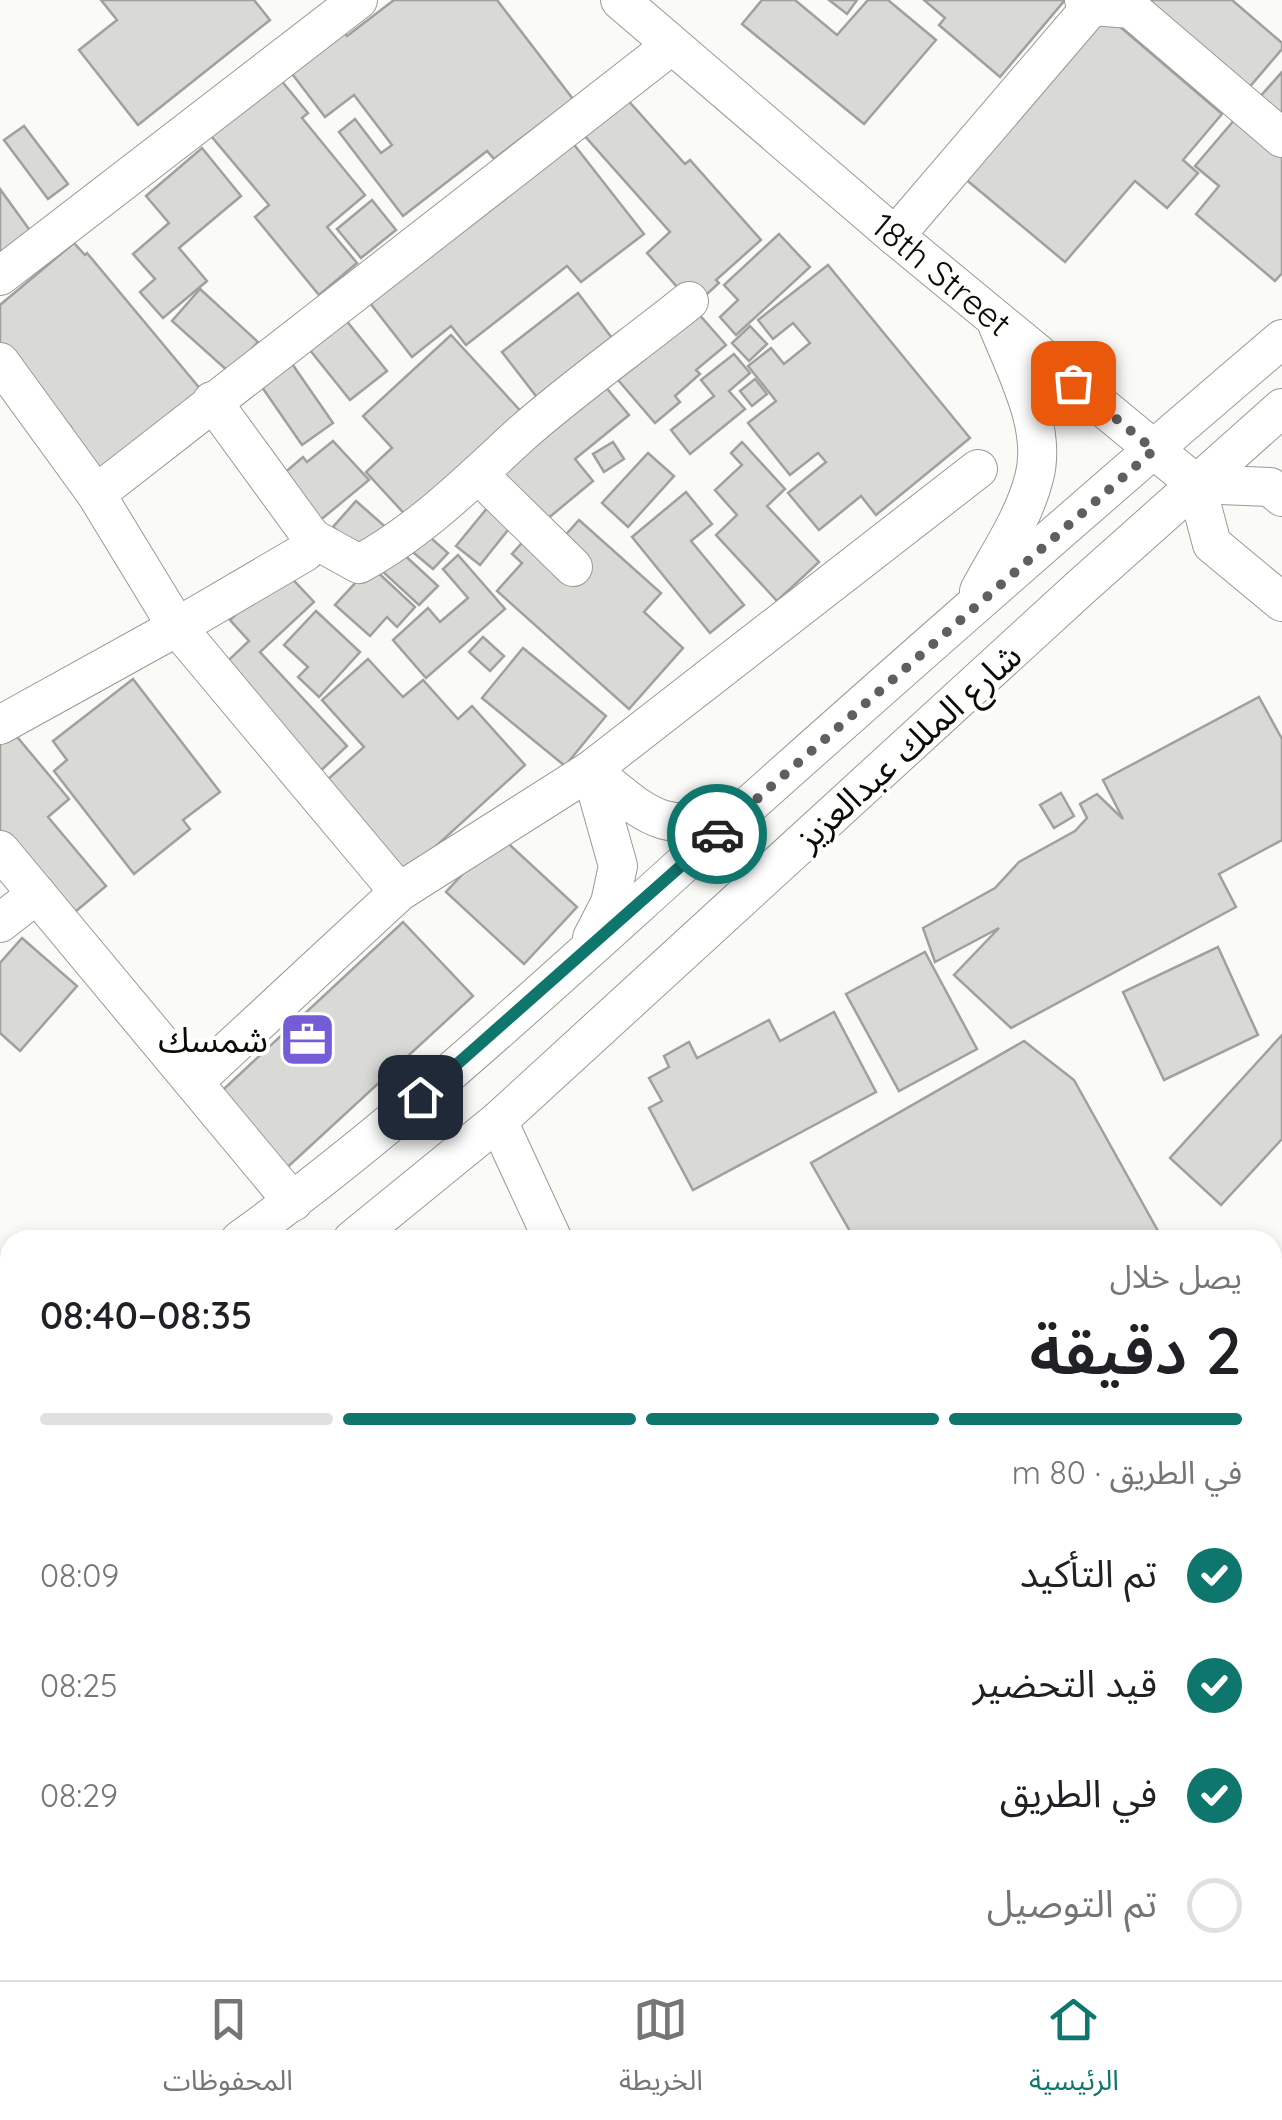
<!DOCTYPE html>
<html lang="ar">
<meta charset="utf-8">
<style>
:root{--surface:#fff;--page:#f2f2f2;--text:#202124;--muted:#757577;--line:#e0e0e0;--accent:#0f766e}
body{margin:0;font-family:Quicksand,"Noto Sans Arabic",sans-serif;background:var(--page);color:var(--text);direction:rtl;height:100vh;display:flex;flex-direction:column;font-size:38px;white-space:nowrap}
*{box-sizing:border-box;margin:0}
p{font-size:32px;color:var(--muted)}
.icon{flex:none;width:55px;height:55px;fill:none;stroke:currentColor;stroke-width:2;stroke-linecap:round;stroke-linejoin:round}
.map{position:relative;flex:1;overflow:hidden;direction:ltr}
.drawer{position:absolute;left:0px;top:1230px;width:1282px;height:750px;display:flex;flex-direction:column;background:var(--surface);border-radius:30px 30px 0 0;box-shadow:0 5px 15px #0003;direction:rtl}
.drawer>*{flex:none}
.pin{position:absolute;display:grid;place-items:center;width:85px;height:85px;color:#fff;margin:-42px;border-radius:20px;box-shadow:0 5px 15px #0006}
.courier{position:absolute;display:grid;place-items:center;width:100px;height:100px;margin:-50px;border:8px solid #0f766e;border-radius:50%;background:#fff;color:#222;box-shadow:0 2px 12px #0007}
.headline em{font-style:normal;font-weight:600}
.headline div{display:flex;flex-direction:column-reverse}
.headline{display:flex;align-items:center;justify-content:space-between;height:170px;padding:0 40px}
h1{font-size:65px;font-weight:600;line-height:75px}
.bar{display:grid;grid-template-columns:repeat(4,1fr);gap:15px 10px;align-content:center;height:120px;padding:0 40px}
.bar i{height:12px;border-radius:8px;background:var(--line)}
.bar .active{background:var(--accent)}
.bar p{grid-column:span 4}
ol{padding:0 40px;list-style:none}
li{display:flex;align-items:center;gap:30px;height:110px}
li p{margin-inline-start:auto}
li .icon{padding:10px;border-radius:50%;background:var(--accent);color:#fff;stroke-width:4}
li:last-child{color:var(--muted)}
li i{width:55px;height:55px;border:5px solid var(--line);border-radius:50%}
.menu{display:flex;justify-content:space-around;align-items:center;height:140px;border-top:2px solid var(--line);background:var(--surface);font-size:28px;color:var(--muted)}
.menu a{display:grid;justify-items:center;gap:5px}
.menu .active{color:var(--accent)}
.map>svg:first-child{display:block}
.building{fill:#d9d9d6;stroke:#a0a09d;stroke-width:2.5}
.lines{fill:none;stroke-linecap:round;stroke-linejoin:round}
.minor-casing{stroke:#999a97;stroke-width:40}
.minor{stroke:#fff;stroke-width:38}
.done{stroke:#5f5f5d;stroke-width:10;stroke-dasharray:0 18}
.route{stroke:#0f766e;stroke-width:12}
.labels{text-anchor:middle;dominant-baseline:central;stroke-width:8;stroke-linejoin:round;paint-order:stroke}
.street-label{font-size:35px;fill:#0b0b0a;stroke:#fffffe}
.poi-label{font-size:35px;fill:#0b0b0a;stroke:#fffffe;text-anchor:end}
</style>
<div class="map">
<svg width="1282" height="1980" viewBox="0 0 1282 1980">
<rect width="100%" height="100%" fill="#fafaf7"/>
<!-- building -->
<g class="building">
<path d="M 101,0 L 254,0 L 270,20 L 138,125 L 79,50 L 117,20 Z"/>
<path d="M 394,0 L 497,0 L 573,99 L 494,159 L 487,151 L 403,216 L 339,132 L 355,119 L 381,153 L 392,145 L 354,95 L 325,117 L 290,71 L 342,30 L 347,36 Z"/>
<path d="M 762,0 L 795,0 L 837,35 L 868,0 L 888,0 L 936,40 L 864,124 L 742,24 Z"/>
<path d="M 829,0 L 857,0 L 847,14 Z"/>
<path d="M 924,0 L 1065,0 L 1000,77 L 939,25 L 945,18 Z"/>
<path d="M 1142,0 L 1232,0 L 1282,43 L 1282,49 L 1247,90 Z"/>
<path d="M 1104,13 L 1222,114 L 1183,160 L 1198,173 L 1167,208 L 1135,181 L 1065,262 L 963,177 Z"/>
<path d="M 1282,72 L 1282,120 L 1258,99 Z"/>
<path d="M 280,79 L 308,113 L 302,118 L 365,195 L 327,227 L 357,263 L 319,295 L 255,217 L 269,205 L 211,136 Z"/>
<path d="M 625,97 L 685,164 L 690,160 L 761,240 L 716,280 L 719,283 L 694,306 L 647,253 L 670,232 L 583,134 Z"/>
<path d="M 1236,118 L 1282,157 L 1282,273 L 1275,281 L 1196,214 L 1219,186 L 1195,166 Z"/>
<path d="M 24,126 L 68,184 L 48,199 L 4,140 Z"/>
<path d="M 572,142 L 644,234 L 581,282 L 567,266 L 466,345 L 451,326 L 412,357 L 363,294 Z"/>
<path d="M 202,148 L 241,196 L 179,248 L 207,281 L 163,318 L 140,292 L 155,279 L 133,254 L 169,223 L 146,196 Z"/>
<path d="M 0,189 L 34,236 L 0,261 Z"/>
<path d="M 372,200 L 396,230 L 361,258 L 337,229 Z"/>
<path d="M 779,234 L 810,267 L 736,335 L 720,317 L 738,300 L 724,285 Z"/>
<path d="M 74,243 L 85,255 L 87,253 L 202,391 L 99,477 L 63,433 L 71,427 L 0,343 L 0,305 Z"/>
<path d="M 828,265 L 970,438 L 876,515 L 861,496 L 819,530 L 788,493 L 826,462 L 818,453 L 790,475 L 748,423 L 776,401 L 748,366 L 771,348 L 784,364 L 810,343 L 793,323 L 773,339 L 758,320 Z"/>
<path d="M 200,289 L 258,342 L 230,373 L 172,321 Z"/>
<path d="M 578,293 L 615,342 L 539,400 L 502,352 Z"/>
<path d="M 337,309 L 387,371 L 350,400 L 301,339 Z"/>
<path d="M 697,312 L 726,345 L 696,370 L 700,374 L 675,396 L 680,402 L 655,423 L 618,380 Z"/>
<path d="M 750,326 L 767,344 L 749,361 L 732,343 Z"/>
<path d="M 451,335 L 527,418 L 411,521 L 366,472 L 392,448 L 363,416 Z"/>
<path d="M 734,354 L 750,373 L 729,391 L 745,409 L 690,454 L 671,430 L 714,396 L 701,380 Z"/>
<path d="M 286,355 L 333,423 L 302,445 L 255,377 Z"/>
<path d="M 599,379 L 629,415 L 575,459 L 593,481 L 540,525 L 493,468 Z"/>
<path d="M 755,379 L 767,394 L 752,406 L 740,391 Z"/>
<path d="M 333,441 L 369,480 L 318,522 L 281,476 L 303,457 L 307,462 Z"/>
<path d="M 613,442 L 624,459 L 604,472 L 593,454 Z"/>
<path d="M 742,442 L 785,489 L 767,506 L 819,562 L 777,601 L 716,535 L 737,515 L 715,490 L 742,465 L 731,453 Z"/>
<path d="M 648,453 L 674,476 L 628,527 L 602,503 Z"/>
<path d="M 686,492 L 712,524 L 691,541 L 744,605 L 710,633 L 632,537 Z"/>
<path d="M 356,501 L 389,530 L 365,556 L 333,527 Z"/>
<path d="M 493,501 L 516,520 L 480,565 L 456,546 Z"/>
<path d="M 579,520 L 661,593 L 644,612 L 683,648 L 629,709 L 497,591 L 522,563 L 512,554 L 528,536 L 560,541 Z"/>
<path d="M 423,531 L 448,553 L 433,569 L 408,548 Z"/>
<path d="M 399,550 L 438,586 L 419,605 L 381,570 Z"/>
<path d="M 458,555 L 505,609 L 426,678 L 393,640 L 428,608 L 440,622 L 468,598 L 443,569 Z"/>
<path d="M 371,566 L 415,607 L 397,627 L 387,617 L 370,636 L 335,605 Z"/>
<path d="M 283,569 L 314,602 L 260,652 L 347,746 L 314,777 L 216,672 L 249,641 L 230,620 Z"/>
<path d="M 316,611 L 360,652 L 319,697 L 298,677 L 308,667 L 284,645 Z"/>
<path d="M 483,637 L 504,656 L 490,671 L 469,652 Z"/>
<path d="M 523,648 L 606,716 L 565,766 L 482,698 Z"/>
<path d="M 368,659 L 403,697 L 423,680 L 458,719 L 472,706 L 525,765 L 400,879 L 318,788 L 364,747 L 322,700 Z"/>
<path d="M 133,679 L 220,792 L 183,820 L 190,829 L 134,874 L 54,771 L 67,760 L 53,741 Z"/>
<path d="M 1259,697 L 1282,739 L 1282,840 L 1219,874 L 1236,907 L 1011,1028 L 954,975 L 999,928 L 935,962 L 923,928 L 995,888 L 1019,862 L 1075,831 L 1087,818 L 1080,804 L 1097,794 L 1123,819 L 1103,780 Z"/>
<path d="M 13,732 L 69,799 L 48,817 L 106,886 L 69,917 L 0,834 L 0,743 Z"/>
<path d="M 1061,793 L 1074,816 L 1054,828 L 1040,805 Z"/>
<path d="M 499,835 L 577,907 L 524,964 L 446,892 Z"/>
<path d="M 403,922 L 473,996 L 279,1175 L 211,1101 Z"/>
<path d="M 22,938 L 77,986 L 20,1051 L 0,1033 L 0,963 Z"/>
<path d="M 1218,947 L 1258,1035 L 1164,1080 L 1123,992 Z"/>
<path d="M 925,952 L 977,1049 L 899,1091 L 846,994 Z"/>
<path d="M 834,1012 L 876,1092 L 693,1190 L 649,1108 L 662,1101 L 649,1078 L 669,1067 L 664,1056 L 689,1042 L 697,1058 L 769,1020 L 780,1041 Z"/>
<path d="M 1282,1035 L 1282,1139 L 1221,1205 L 1170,1158 Z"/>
<path d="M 1024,1041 L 1074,1080 L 1163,1240 L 855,1240 L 811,1163 Z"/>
<path d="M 1272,1287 L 1282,1306 L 1282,1429 L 1272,1410 Z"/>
<path d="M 1272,1483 L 1282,1499 L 1282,1664 L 1272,1669 Z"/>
<path d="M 8,1550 L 10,1579 L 0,1585 L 0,1555 Z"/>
<path d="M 1282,1775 L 1282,1980 L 1260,1980 L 1254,1970 L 1272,1970 L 1272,1780 Z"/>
<path d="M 10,1943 L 10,1970 L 237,1970 L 245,1980 L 0,1980 L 0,1951 Z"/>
<path d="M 653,1970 L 800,1970 L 800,1971 L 787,1980 L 659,1980 Z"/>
</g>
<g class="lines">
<defs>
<g id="minor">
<path d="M 620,0 L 895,236 L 1196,484 L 1212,544 L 1282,602"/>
<path d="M 1084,0 L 1092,6 L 1131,9 L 1282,138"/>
<path d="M 895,236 L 1097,0"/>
<path d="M 0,276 L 358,0"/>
<path d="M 0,362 L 96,494 L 177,627 L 0,725"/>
<path d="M 212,401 L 312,538 L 305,552 L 177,627 L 399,892"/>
<path d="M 479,475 L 573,567"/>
<path d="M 1196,484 L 1270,487 L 1282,497"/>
<path d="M 96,494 L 672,45"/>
<path d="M 312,538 L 359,564 C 419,532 470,481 520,435 C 573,388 633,346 689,301"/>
<path d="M 979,591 C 998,555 1024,518 1034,478 C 1048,427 1014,368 996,321"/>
<path d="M 0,850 L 293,1202"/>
<path d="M 0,923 L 37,894"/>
<path d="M 592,938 L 610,903 L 618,866 L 591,770 C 650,818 662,836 740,812"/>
<path d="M 194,1082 L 399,892 L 591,770 L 978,469"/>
<path d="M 498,1121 L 553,1240"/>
<path d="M 240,1240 C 403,1122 552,982 701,848 C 893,676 1086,506 1282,339"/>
<path d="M 352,1240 L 498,1121 L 1080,588 L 1282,408"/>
<path d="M 0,1402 L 10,1395"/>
<path d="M 0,1484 L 10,1477"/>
<path d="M 0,1592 L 10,1585"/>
<path d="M 0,1708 L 10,1702"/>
<path d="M 0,1778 L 10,1775"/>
<path d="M 377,1970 L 381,1980"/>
<path d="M 435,1970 L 440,1980"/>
<path d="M 893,1970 L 897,1980"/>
</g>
</defs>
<!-- minor casing -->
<use href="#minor" class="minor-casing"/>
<!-- minor -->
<use href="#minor" class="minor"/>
</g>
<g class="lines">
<!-- done -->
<path class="done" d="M 717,834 L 1154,450 L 1073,383"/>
<!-- route -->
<path class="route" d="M 420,1097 L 717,834"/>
</g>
<!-- icons -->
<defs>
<symbol id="office-square" viewBox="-11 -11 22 22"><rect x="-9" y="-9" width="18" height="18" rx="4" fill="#755dd8" stroke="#fffffe"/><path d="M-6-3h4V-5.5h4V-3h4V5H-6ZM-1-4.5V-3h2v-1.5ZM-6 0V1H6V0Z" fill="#fff"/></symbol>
</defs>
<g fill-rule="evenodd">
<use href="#office-square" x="276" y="1008" width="63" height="63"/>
</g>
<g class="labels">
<!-- street labels -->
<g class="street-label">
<text transform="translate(942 274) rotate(40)">18th Street</text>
<text transform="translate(908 746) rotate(-42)">شارع الملك عبدالعزيز</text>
</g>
<!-- poi labels -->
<g class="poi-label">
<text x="268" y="1039">شمسك</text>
</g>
</g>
</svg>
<div class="pin" style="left:1073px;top:383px;background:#ea580c"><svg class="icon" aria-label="bag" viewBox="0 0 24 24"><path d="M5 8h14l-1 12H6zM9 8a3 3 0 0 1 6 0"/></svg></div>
<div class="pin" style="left:420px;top:1097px;background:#1f2937"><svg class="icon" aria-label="home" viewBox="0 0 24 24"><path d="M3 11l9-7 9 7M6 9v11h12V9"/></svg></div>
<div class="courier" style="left:717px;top:834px"><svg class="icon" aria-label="car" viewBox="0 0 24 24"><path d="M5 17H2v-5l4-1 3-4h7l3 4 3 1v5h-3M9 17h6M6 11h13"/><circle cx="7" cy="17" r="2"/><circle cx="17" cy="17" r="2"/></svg></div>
<section class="drawer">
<div class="headline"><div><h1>2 دقيقة</h1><p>يصل خلال</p></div><em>08:35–08:40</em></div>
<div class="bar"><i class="active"></i><i class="active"></i><i class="active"></i><i></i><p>في الطريق · 80 m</p></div>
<ol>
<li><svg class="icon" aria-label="check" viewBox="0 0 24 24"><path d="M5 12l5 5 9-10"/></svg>تم التأكيد<p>08:09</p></li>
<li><svg class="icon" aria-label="check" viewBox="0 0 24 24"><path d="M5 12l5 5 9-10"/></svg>قيد التحضير<p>08:25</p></li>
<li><svg class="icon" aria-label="check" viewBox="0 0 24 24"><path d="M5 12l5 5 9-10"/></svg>في الطريق<p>08:29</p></li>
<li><i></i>تم التوصيل</li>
</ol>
</section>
</div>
<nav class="menu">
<a class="active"><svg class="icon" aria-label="home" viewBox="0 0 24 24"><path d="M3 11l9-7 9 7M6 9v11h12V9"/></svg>الرئيسية</a>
<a><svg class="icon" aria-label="map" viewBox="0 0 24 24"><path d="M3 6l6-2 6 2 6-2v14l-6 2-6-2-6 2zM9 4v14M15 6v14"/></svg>الخريطة</a>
<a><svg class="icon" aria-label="saved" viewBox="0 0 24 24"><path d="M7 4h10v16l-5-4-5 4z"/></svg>المحفوظات</a>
</nav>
